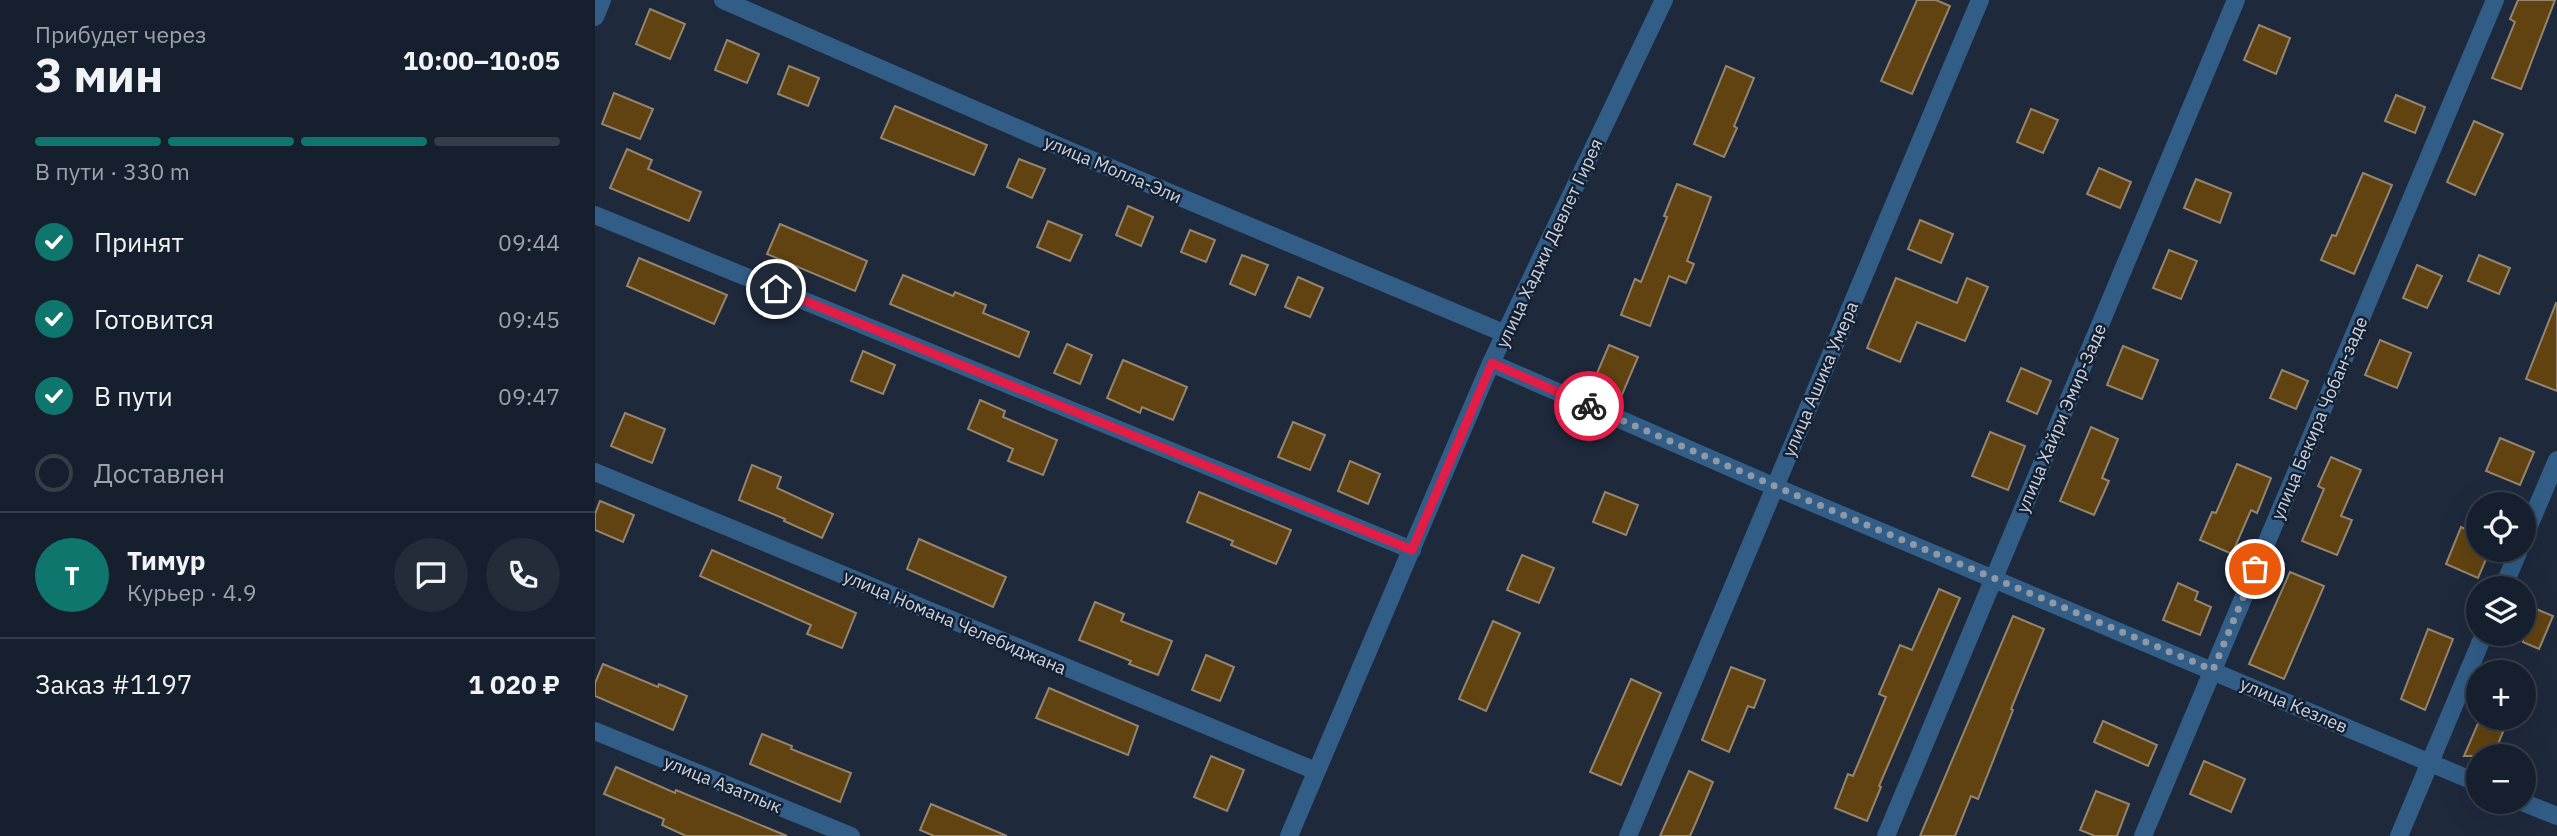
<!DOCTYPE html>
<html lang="ru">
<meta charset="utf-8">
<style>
:root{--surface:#161f2d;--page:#232c39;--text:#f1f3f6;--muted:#9ea2aa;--line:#353d49;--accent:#0f766e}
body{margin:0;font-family:"IBM Plex Sans",sans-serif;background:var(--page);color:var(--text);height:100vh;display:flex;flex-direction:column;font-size:26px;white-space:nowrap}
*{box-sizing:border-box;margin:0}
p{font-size:23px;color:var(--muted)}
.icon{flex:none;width:38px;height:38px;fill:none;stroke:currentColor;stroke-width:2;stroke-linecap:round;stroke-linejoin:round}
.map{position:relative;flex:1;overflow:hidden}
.details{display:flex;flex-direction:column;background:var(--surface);width:595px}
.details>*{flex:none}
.fabs{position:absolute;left:1871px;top:492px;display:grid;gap:14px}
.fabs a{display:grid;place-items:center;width:70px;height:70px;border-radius:50%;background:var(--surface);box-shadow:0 7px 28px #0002,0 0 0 2px var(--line);font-size:35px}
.pin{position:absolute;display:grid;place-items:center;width:60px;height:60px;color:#fff;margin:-30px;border:4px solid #fff;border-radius:50%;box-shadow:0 2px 7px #0007}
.courier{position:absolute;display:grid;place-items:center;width:70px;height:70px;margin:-35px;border:5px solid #e11d48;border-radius:50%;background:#fff;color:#222;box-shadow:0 2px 9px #0007}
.summary em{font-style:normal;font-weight:800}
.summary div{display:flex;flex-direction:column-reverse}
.summary{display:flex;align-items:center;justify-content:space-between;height:119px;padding:0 35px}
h1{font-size:46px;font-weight:800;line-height:52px}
.bar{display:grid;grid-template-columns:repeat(4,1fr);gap:10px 7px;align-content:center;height:84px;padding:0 35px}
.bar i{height:9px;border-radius:5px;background:var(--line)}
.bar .active{background:var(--accent)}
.bar p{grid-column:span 4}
.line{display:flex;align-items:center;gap:18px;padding:0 35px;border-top:2px solid var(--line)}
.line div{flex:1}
.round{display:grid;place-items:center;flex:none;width:74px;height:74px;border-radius:37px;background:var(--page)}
ol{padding:0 35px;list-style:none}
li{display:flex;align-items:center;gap:21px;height:77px}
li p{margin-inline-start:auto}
li .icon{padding:7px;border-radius:50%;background:var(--accent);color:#fff;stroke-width:4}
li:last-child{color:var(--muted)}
li i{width:38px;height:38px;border:4px solid var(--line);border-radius:50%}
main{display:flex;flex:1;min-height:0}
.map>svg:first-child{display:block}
.building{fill:#614311;stroke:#95846e;stroke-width:2}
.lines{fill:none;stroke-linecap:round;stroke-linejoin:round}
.street{stroke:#315d87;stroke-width:18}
.done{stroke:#8f98a6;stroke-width:7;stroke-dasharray:0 12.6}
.route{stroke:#e11d48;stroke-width:9}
.labels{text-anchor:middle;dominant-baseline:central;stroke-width:5;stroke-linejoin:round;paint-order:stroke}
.street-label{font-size:18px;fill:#ccd3df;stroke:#152032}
</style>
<main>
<section class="details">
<div class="summary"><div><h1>3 мин</h1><p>Прибудет через</p></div><em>10:00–10:05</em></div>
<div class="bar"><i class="active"></i><i class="active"></i><i class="active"></i><i></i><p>В пути · 330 m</p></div>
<ol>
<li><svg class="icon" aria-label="check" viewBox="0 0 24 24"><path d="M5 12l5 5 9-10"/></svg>Принят<p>09:44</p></li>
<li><svg class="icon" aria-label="check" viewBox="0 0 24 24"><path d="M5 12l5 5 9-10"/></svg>Готовится<p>09:45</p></li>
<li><svg class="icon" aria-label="check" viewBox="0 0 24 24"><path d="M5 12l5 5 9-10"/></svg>В пути<p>09:47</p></li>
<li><i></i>Доставлен</li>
</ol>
<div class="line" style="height:126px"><b class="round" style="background:var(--accent);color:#fff">Т</b><div><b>Тимур</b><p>Курьер · 4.9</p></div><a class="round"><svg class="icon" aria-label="chat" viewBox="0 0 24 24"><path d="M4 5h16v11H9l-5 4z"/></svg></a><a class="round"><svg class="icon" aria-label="phone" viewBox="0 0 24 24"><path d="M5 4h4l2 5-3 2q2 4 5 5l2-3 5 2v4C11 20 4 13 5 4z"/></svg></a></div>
<div class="line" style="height:91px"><div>Заказ #1197</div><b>1 020 ₽</b></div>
</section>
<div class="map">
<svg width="1962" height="836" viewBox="0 0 1962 836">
<rect width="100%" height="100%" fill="#1e293c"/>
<!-- building -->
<g class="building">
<path d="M 1322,0 L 1341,0 L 1355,6 L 1317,94 L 1286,81 Z"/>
<path d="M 1923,0 L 1960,0 L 1926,89 L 1897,78 L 1920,22 L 1915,19 Z"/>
<path d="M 55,9 L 90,24 L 75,59 L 41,44 Z"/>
<path d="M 1664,25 L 1695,38 L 1681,74 L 1649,60 Z"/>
<path d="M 132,40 L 164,54 L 152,83 L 120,70 Z"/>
<path d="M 194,66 L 224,78 L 213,106 L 183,94 Z"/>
<path d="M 1131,66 L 1159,78 L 1139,126 L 1142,128 L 1129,157 L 1099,144 Z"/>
<path d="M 19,93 L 58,109 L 45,139 L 7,124 Z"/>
<path d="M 1801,95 L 1830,107 L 1820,133 L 1790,121 Z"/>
<path d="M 300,106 L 392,145 L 379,175 L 286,138 Z"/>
<path d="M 1436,109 L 1463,120 L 1448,153 L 1422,142 Z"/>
<path d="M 1879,121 L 1908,134 L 1880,195 L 1852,182 Z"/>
<path d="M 32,149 L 57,160 L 53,169 L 106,192 L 94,221 L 15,188 Z"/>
<path d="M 424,159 L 450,169 L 437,198 L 412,187 Z"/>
<path d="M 1504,168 L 1536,182 L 1525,208 L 1492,194 Z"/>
<path d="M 1768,173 L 1797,185 L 1759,274 L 1726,260 L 1737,235 L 1741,236 Z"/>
<path d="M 1601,179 L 1636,193 L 1625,223 L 1589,208 Z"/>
<path d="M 1082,184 L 1116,197 L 1092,261 L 1099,264 L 1091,283 L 1074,276 L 1055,326 L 1026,315 L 1040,279 L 1046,282 L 1072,217 L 1069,216 Z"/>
<path d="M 533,206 L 558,217 L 546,246 L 521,235 Z"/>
<path d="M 1325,220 L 1358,234 L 1346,263 L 1313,249 Z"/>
<path d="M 453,221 L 487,235 L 475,261 L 442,247 Z"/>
<path d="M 185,224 L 272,261 L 260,291 L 172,254 Z"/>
<path d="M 595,230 L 620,240 L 611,262 L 586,252 Z"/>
<path d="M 1574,250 L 1602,261 L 1586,299 L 1558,288 Z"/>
<path d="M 647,255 L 673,265 L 660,295 L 635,284 Z"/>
<path d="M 1884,255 L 1915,268 L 1904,294 L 1873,281 Z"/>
<path d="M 44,258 L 132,295 L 119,324 L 32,286 Z"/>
<path d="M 1822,265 L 1847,276 L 1832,308 L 1808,298 Z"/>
<path d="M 308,275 L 358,296 L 360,292 L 391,305 L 388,313 L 434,332 L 424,357 L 295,304 Z"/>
<path d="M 703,277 L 728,288 L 715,317 L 690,307 Z"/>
<path d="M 1301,278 L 1362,303 L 1372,278 L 1393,287 L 1370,341 L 1322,322 L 1305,362 L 1272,348 Z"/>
<path d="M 1961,303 L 1962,303 L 1962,391 L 1931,379 Z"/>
<path d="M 1785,340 L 1816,353 L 1802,388 L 1770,375 Z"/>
<path d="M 472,344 L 497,355 L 485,384 L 459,373 Z"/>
<path d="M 1014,345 L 1043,357 L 1026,397 L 997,385 Z"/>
<path d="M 1528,346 L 1563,360 L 1547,399 L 1512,385 Z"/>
<path d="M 268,351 L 300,365 L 288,394 L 256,381 Z"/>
<path d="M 528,360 L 592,387 L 578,420 L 547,407 L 545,413 L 512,398 Z"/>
<path d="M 1426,368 L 1456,381 L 1442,414 L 1412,401 Z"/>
<path d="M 1687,370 L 1713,381 L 1701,409 L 1675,398 Z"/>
<path d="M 385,400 L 410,411 L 408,417 L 462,440 L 448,475 L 413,461 L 418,449 L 373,429 Z"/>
<path d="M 30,413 L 70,429 L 57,463 L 16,446 Z"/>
<path d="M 698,422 L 730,435 L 715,470 L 683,457 Z"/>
<path d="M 1496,427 L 1523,439 L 1507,478 L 1514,481 L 1499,515 L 1465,501 Z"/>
<path d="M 1395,432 L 1430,446 L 1413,490 L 1377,476 Z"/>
<path d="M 1905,438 L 1939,452 L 1925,485 L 1891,471 Z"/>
<path d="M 1736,457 L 1766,470 L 1746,516 L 1757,520 L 1742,555 L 1707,541 L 1729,489 L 1723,486 Z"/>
<path d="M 755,461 L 785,474 L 773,504 L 743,491 Z"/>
<path d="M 1642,464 L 1676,478 L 1662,513 L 1656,510 L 1637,554 L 1605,540 L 1617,512 L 1621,513 Z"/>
<path d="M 157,465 L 186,477 L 182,488 L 238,514 L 227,538 L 189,521 L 190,519 L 144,500 Z"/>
<path d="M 604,492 L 696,530 L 681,564 L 636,545 L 638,541 L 592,522 Z"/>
<path d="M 1010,492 L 1043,505 L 1031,535 L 998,522 Z"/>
<path d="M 5,501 L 39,515 L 28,542 L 0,530 L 0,514 Z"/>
<path d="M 1866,527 L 1883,535 L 1883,550 L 1895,550 L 1883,578 L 1851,564 Z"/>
<path d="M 324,539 L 411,577 L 398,607 L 312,569 Z"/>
<path d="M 117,550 L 261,613 L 247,648 L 212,634 L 216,625 L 105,576 Z"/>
<path d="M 927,555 L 959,568 L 944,603 L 912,590 Z"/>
<path d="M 1695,572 L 1729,586 L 1689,679 L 1654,664 Z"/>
<path d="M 1583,583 L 1603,592 L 1600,600 L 1616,607 L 1605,635 L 1568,620 Z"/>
<path d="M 1344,589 L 1365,598 L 1284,786 L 1286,787 L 1272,821 L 1240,808 L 1253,774 L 1258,776 L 1291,697 L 1284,694 L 1305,645 L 1317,650 Z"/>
<path d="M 500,602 L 529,614 L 526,621 L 577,641 L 563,675 L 534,664 L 536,661 L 484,640 Z"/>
<path d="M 1934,606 L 1958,616 L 1944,649 L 1928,642 L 1928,618 Z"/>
<path d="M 1418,616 L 1449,629 L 1416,709 L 1418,710 L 1383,799 L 1376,796 L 1360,836 L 1325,836 Z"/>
<path d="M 898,621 L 925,633 L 891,711 L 864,699 Z"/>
<path d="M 1833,629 L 1858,639 L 1830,710 L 1806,699 Z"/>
<path d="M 611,655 L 639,667 L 625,701 L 597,690 Z"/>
<path d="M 8,664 L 63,687 L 64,684 L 92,696 L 78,730 L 0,696 L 0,683 Z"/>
<path d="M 1136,667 L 1170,680 L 1159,708 L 1153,706 L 1134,752 L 1107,740 Z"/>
<path d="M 1036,679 L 1066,693 L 1026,785 L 995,772 Z"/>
<path d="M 454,688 L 543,726 L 533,755 L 441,718 Z"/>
<path d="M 1508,721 L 1562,745 L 1553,766 L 1499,742 Z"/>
<path d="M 1884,721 L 1908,732 L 1898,756 L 1869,756 Z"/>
<path d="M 167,734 L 197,746 L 196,749 L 256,773 L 245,802 L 155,764 Z"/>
<path d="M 616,756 L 649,770 L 632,811 L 599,797 Z"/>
<path d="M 1609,761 L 1650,779 L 1636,812 L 1595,794 Z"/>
<path d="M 21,767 L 80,793 L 81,790 L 192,836 L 91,836 L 67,825 L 69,819 L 9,794 Z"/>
<path d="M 1094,771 L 1118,782 L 1102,820 L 1095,836 L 1065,836 Z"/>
<path d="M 1501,791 L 1534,804 L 1522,836 L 1500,836 L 1485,830 Z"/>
<path d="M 336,804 L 412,836 L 339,836 L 325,830 Z"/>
</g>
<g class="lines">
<!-- street -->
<g class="street">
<path d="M 128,0 L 461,145 L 911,334"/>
<path d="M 0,17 L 7,0"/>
<path d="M 0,215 L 817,550"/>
<path d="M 896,363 L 1180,487 L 1883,783"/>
<path d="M 0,472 L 721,771"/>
<path d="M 1928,540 L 1962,460"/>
<path d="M 1908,588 L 1924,550"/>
<path d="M 0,731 L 256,836"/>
<path d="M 1927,802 L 1962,816"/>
<path d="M 694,836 L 896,363 L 1069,0"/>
<path d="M 1033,836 L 1385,0"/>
<path d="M 1291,836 L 1641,0"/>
<path d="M 1548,836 L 1900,0"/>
<path d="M 1804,836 L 1889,634"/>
</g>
</g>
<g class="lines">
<!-- done -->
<path class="done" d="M 994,406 L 1205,497 L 1618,670 L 1660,569"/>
<!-- route -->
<path class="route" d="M 181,289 L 817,550 L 897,363 L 994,406"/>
</g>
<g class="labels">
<!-- street labels -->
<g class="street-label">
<text transform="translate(518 169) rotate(23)">улица Молла-Эли</text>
<text transform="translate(954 243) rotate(-65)">улица Хаджи Девлет Гирея</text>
<text transform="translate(1225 379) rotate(-67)">улица Ашика Умера</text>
<text transform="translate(1466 418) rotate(-67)">улица Хайри Эмир-Заде</text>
<text transform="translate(1724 418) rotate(-67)">улица Бекира Чобан-заде</text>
<text transform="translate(360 622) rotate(23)">улица Номана Челебиджана</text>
<text transform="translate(1699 705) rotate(23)">улица Кезлев</text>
<text transform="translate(128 784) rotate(22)">улица Азатлык</text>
</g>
</g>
</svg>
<div class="fabs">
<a><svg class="icon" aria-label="locate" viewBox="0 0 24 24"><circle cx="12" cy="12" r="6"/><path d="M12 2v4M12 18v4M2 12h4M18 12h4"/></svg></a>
<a><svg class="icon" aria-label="layers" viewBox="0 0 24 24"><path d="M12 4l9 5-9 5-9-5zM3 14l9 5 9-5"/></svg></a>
<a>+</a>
<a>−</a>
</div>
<div class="pin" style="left:1660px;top:569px;background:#ea580c"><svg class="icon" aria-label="bag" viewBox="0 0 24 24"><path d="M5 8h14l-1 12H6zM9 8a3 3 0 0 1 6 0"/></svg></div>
<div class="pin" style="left:181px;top:289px;background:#1f2937"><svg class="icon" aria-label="home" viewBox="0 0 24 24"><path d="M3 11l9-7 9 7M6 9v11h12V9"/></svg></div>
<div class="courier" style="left:994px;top:406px"><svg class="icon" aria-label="bike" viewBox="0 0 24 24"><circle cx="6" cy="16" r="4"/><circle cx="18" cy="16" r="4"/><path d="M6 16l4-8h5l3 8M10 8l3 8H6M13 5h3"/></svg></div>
</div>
</main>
